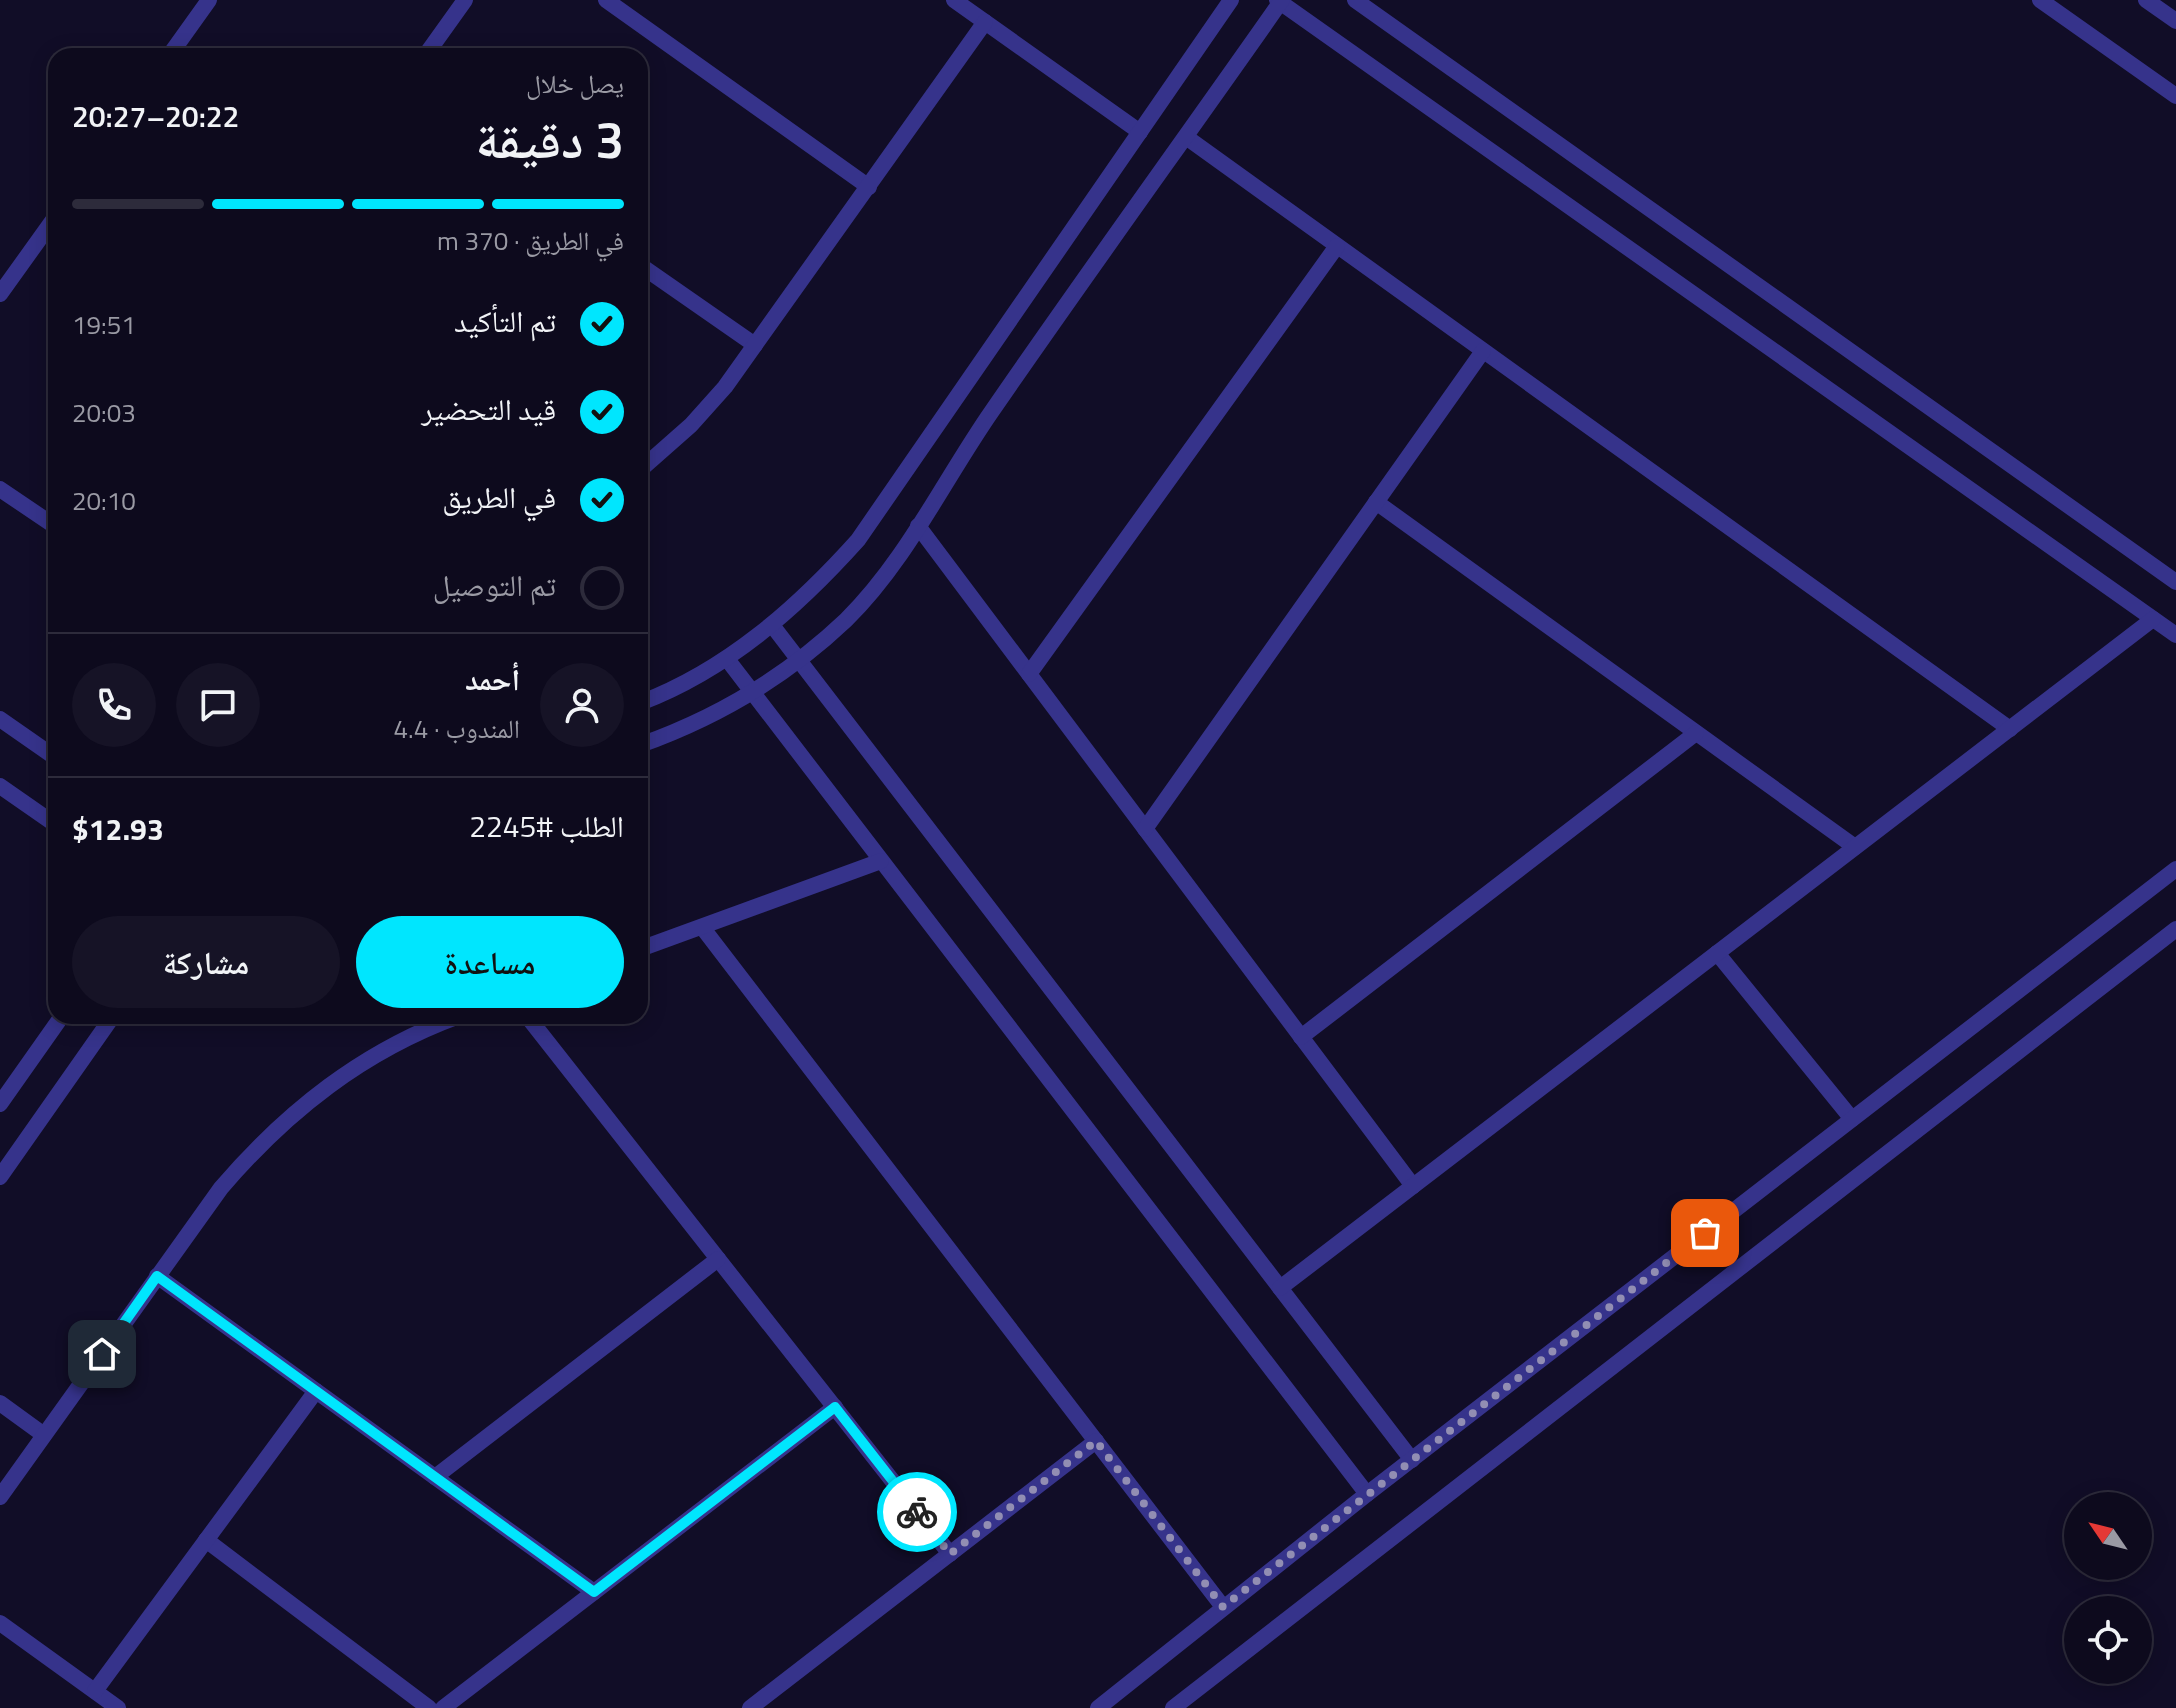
<!DOCTYPE html>
<html lang="ar">
<meta charset="utf-8">
<style>
:root{--surface:#0d0a1d;--page:#161326;--text:#f1f3f6;--muted:#9a9aa4;--line:#2d2b3b;--accent:#00e6fe}
body{margin:0;font-family:"Titillium Web","Noto Naskh Arabic",sans-serif;background:var(--page);color:var(--text);direction:rtl;height:100vh;display:flex;flex-direction:column;font-size:30px;white-space:nowrap}
*{box-sizing:border-box;margin:0}
p{font-size:26px;color:var(--muted)}
.icon{flex:none;width:44px;height:44px;fill:none;stroke:currentColor;stroke-width:2;stroke-linecap:round;stroke-linejoin:round}
.map{position:relative;flex:1;overflow:hidden;direction:ltr}
.drawer{position:absolute;left:48px;top:48px;width:600px;height:976px;display:flex;flex-direction:column;background:var(--surface);border-radius:24px;box-shadow:0 4px 20px #0003,0 0 0 2px var(--line);direction:rtl}
.drawer>*{flex:none}
.needle{width:52px;rotate:305deg}
.tools{position:absolute;left:2064px;top:1492px;display:grid;gap:16px}
.tools a{display:grid;place-items:center;width:88px;height:88px;border-radius:50%;background:var(--surface);box-shadow:0 4px 20px #0003,0 0 0 2px var(--line);font-size:40px}
.pin{position:absolute;display:grid;place-items:center;width:68px;height:68px;color:#fff;margin:-34px;border-radius:16px;box-shadow:0 4px 12px #0006}
.courier{position:absolute;display:grid;place-items:center;width:80px;height:80px;margin:-40px;border:6px solid #00e6fe;border-radius:50%;background:#fff;color:#222;box-shadow:0 2px 10px #0007}
.overview em{font-style:normal;font-weight:600}
.overview div{display:flex;flex-direction:column-reverse}
.overview{display:flex;align-items:center;justify-content:space-between;height:136px;padding:0 24px}
h1{font-size:52px;font-weight:600;line-height:60px}
.bar{display:grid;grid-template-columns:repeat(4,1fr);gap:12px 8px;align-content:center;height:96px;padding:0 24px}
.bar i{height:10px;border-radius:6px;background:var(--line)}
.bar .active{background:var(--accent)}
.bar p{grid-column:span 4}
.line{display:flex;align-items:center;gap:20px;padding:0 24px;border-top:2px solid var(--line)}
.line div{flex:1}
.round{display:grid;place-items:center;flex:none;width:84px;height:84px;border-radius:42px;background:var(--page)}
ol{padding:0 24px;list-style:none}
li{display:flex;align-items:center;gap:24px;height:88px}
li p{margin-inline-start:auto}
li .icon{padding:8px;border-radius:50%;background:var(--accent);color:#111;stroke-width:4}
li:last-child{color:var(--muted)}
li i{width:44px;height:44px;border:4px solid var(--line);border-radius:50%}
.primary-button{display:flex;gap:16px;margin-top:auto;padding:16px 24px}
.primary-button a{flex:1;height:92px;border-radius:48px;background:var(--accent);color:#111;font-size:32px;font-weight:600;line-height:92px;text-align:center}
.primary-button a+a{background:var(--page);color:var(--text)}
.map>svg:first-child{display:block}
.lines{fill:none;stroke-linecap:round;stroke-linejoin:round}
.minor{stroke:#36338b;stroke-width:16}
.done{stroke:#928eb3;stroke-width:8;stroke-dasharray:0 14.4}
.route{stroke:#00e6fe;stroke-width:10}
</style>
<div class="map">
<svg width="2176" height="1708" viewBox="0 0 2176 1708">
<rect width="100%" height="100%" fill="#110d27"/>
<g class="lines">
<!-- minor -->
<g class="minor">
<path d="M 606,0 L 869,187"/>
<path d="M 954,0 L 1140,132"/>
<path d="M 1277,0 L 2176,635"/>
<path d="M 1355,0 L 2176,582"/>
<path d="M 2040,0 L 2176,96"/>
<path d="M 2146,0 L 2176,21"/>
<path d="M 169,56 L 209,0"/>
<path d="M 425,56 L 465,0"/>
<path d="M 1186,137 L 2010,729"/>
<path d="M 640,265 L 755,345"/>
<path d="M 0,294 L 56,216"/>
<path d="M 640,470 L 691,425 L 725,387 L 985,22"/>
<path d="M 0,489 L 56,527"/>
<path d="M 1376,502 L 1855,847"/>
<path d="M 918,526 L 1413,1186"/>
<path d="M 772,625 L 1412,1460"/>
<path d="M 727,659 L 1367,1494"/>
<path d="M 1029,674 L 1337,246"/>
<path d="M 640,703 C 727,670 797,608 858,540 L 1231,0"/>
<path d="M 0,719 L 56,758"/>
<path d="M 640,745 C 716,718 787,676 846,620 C 906,561 944,480 992,411 C 1087,273 1186,137 1282,0"/>
<path d="M 0,786 L 56,825"/>
<path d="M 1145,829 L 1483,351"/>
<path d="M 702,927 L 1223,1607"/>
<path d="M 640,949 L 881,861"/>
<path d="M 1717,953 L 1852,1119"/>
<path d="M 527,1016 L 950,1554"/>
<path d="M 1301,1037 L 1696,733"/>
<path d="M 0,1104 L 62,1016"/>
<path d="M 0,1177 L 113,1016"/>
<path d="M 157,1276 L 594,1592"/>
<path d="M 1280,1288 L 2153,619"/>
<path d="M 0,1403 L 44,1435"/>
<path d="M 435,1477 L 718,1259"/>
<path d="M 0,1497 L 221,1188 C 287,1111 363,1051 459,1016"/>
<path d="M 206,1540 L 429,1708"/>
<path d="M 0,1623 L 118,1708"/>
<path d="M 95,1691 L 316,1391"/>
<path d="M 443,1708 L 835,1407"/>
<path d="M 750,1708 L 1096,1441"/>
<path d="M 1098,1708 L 1367,1494 L 2176,869"/>
<path d="M 1173,1708 L 2176,929"/>
</g>
</g>
<g class="lines">
<!-- done -->
<path class="done" d="M 917,1512 L 950,1554 L 1096,1441 L 1223,1607 L 1705,1233"/>
<!-- route -->
<path class="route" d="M 102,1354 L 157,1276 L 594,1592 L 835,1407 L 917,1512"/>
</g>
</svg>
<div class="tools">
<a><svg class="needle" viewBox="-14 -14 28 28"><path d="M0-13l5 13h-10z" fill="#e53935"/><path d="M0 13l5-13h-10z" fill="#9a9aa4"/></svg></a>
<a><svg class="icon" aria-label="locate" viewBox="0 0 24 24"><circle cx="12" cy="12" r="6"/><path d="M12 2v4M12 18v4M2 12h4M18 12h4"/></svg></a>
</div>
<div class="pin" style="left:1705px;top:1233px;background:#ea580c"><svg class="icon" aria-label="bag" viewBox="0 0 24 24"><path d="M5 8h14l-1 12H6zM9 8a3 3 0 0 1 6 0"/></svg></div>
<div class="pin" style="left:102px;top:1354px;background:#1f2937"><svg class="icon" aria-label="home" viewBox="0 0 24 24"><path d="M3 11l9-7 9 7M6 9v11h12V9"/></svg></div>
<div class="courier" style="left:917px;top:1512px"><svg class="icon" aria-label="bike" viewBox="0 0 24 24"><circle cx="6" cy="16" r="4"/><circle cx="18" cy="16" r="4"/><path d="M6 16l4-8h5l3 8M10 8l3 8H6M13 5h3"/></svg></div>
<section class="drawer">
<div class="overview"><div><h1>3 دقيقة</h1><p>يصل خلال</p></div><em>20:22–20:27</em></div>
<div class="bar"><i class="active"></i><i class="active"></i><i class="active"></i><i></i><p>في الطريق · 370 m</p></div>
<ol>
<li><svg class="icon" aria-label="check" viewBox="0 0 24 24"><path d="M5 12l5 5 9-10"/></svg>تم التأكيد<p>19:51</p></li>
<li><svg class="icon" aria-label="check" viewBox="0 0 24 24"><path d="M5 12l5 5 9-10"/></svg>قيد التحضير<p>20:03</p></li>
<li><svg class="icon" aria-label="check" viewBox="0 0 24 24"><path d="M5 12l5 5 9-10"/></svg>في الطريق<p>20:10</p></li>
<li><i></i>تم التوصيل</li>
</ol>
<div class="line" style="height:144px"><a class="round"><svg class="icon" aria-label="person" viewBox="0 0 24 24"><circle cx="12" cy="8" r="4"/><path d="M4 21q1-7 8-7t8 7"/></svg></a><div><b>أحمد</b><p>المندوب · 4.4</p></div><a class="round"><svg class="icon" aria-label="chat" viewBox="0 0 24 24"><path d="M4 5h16v11H9l-5 4z"/></svg></a><a class="round"><svg class="icon" aria-label="phone" viewBox="0 0 24 24"><path d="M5 4h4l2 5-3 2q2 4 5 5l2-3 5 2v4C11 20 4 13 5 4z"/></svg></a></div>
<div class="line" style="height:104px"><div>الطلب #2245</div><b>$12.93</b></div>
<div class="primary-button"><a>مساعدة</a><a>مشاركة</a></div>
</section>
</div>
